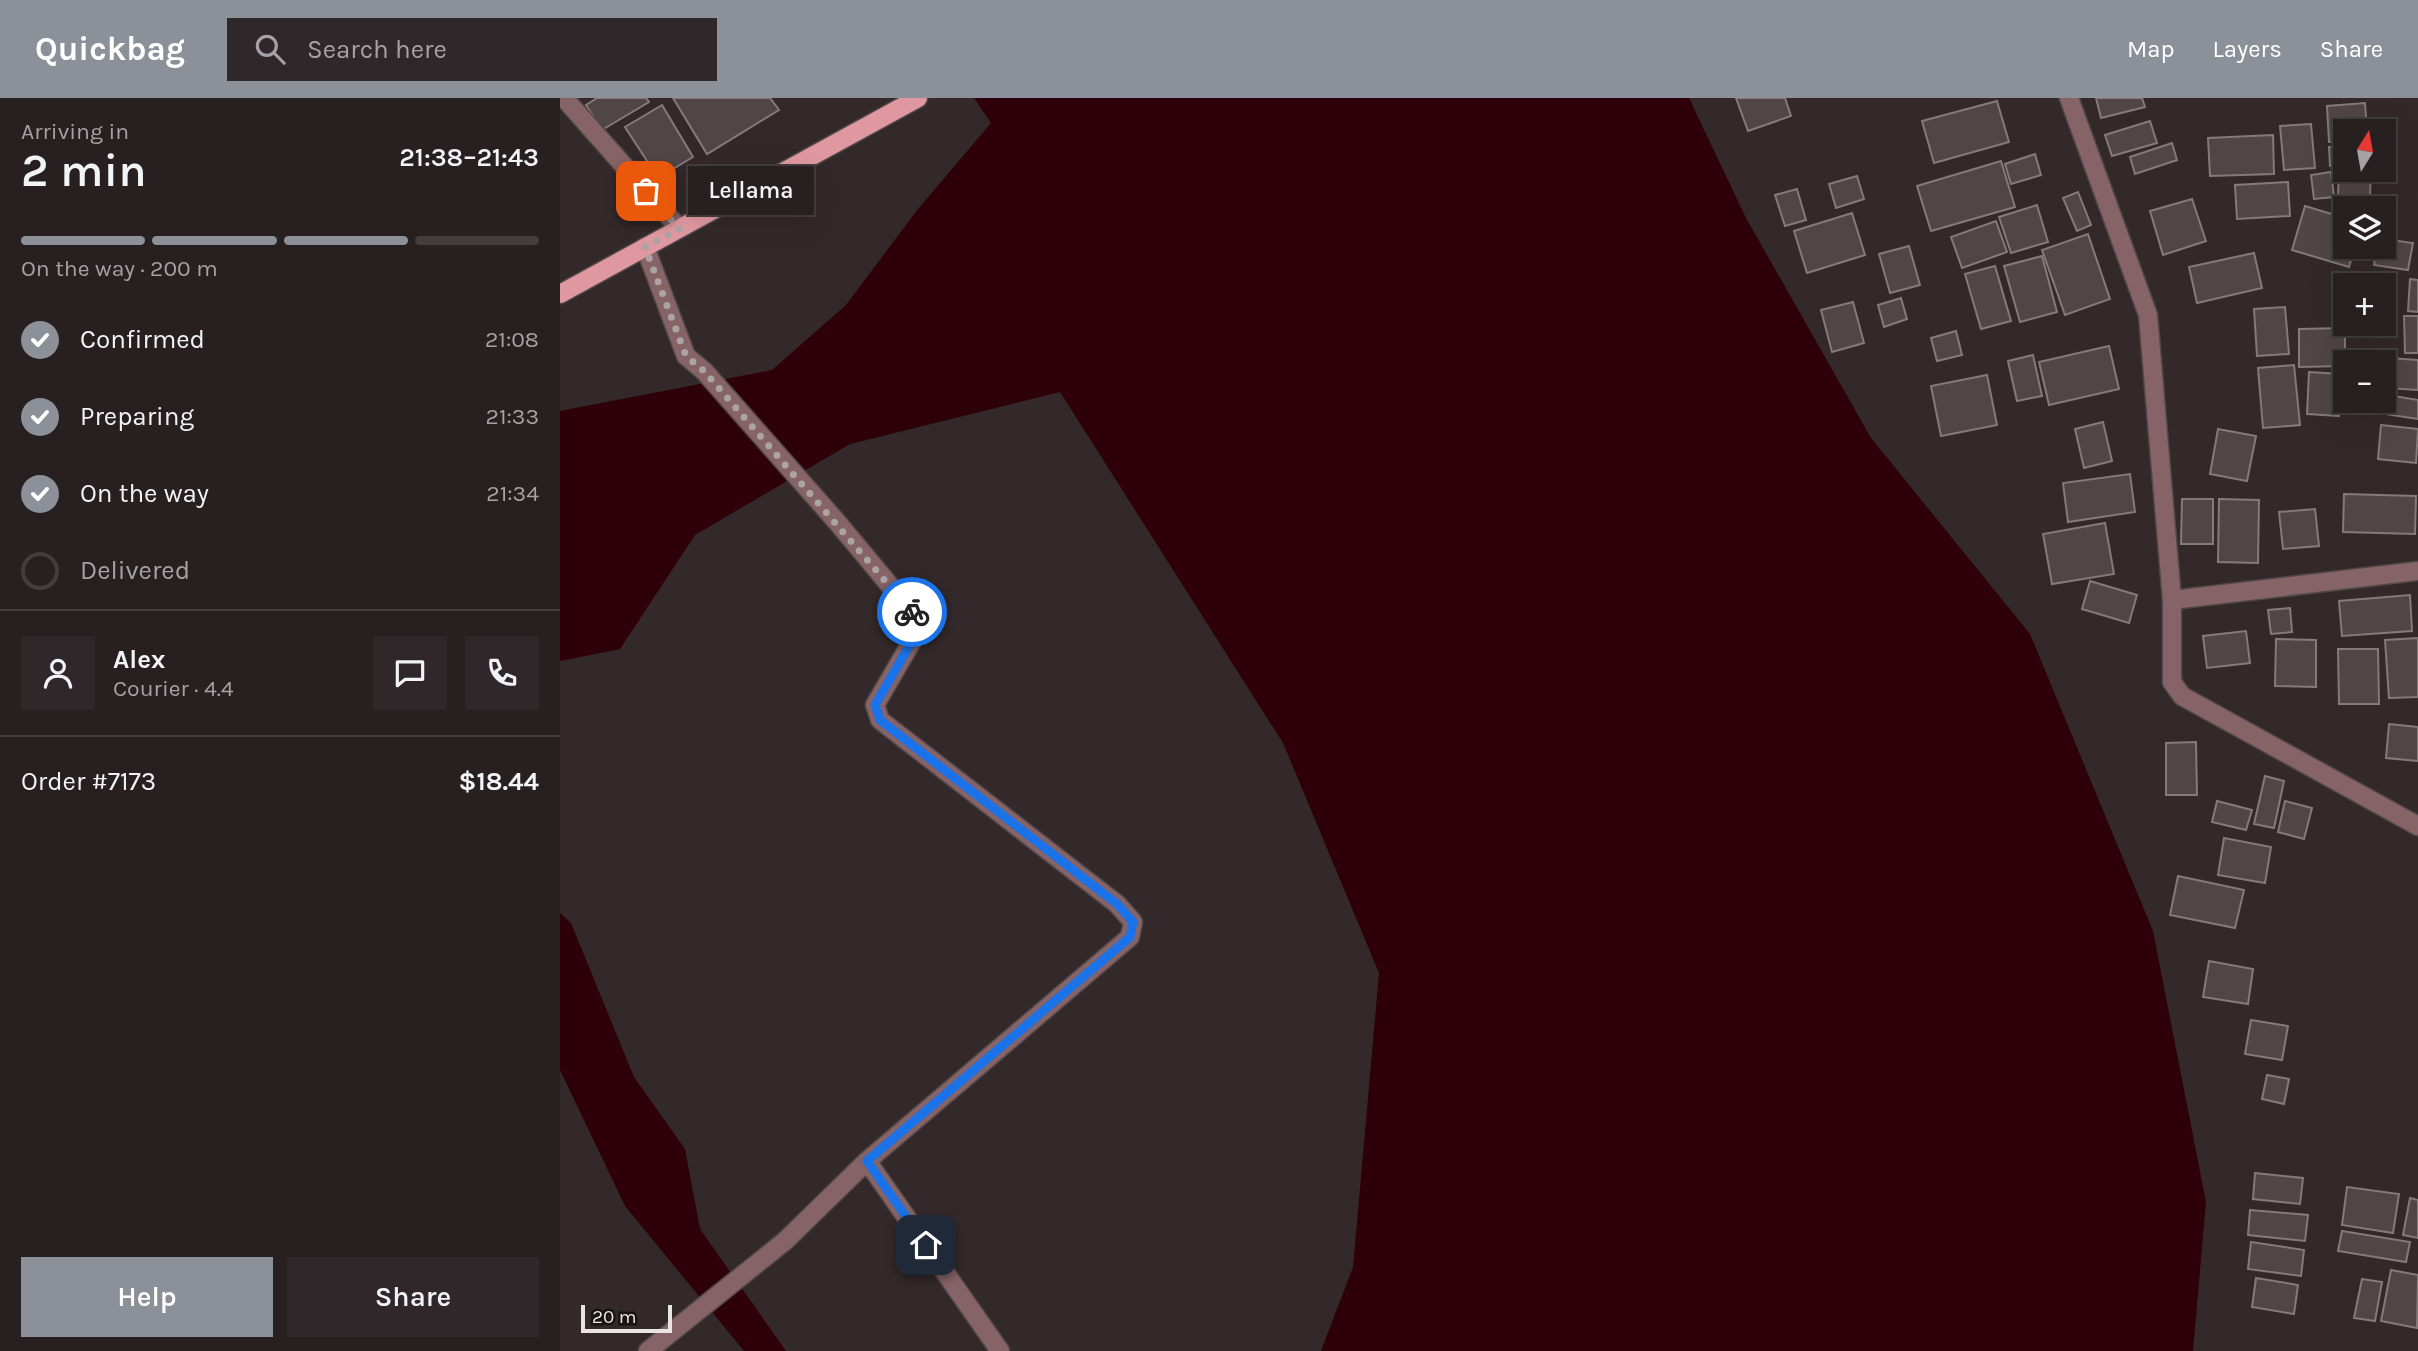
<!DOCTYPE html>
<meta charset="utf-8">
<style>
:root{--surface:#271f20;--page:#2f2729;--text:#f1f3f6;--muted:#a4a2a5;--line:#433d3e;--accent:#8c9099}
body{margin:0;font-family:Karla,sans-serif;background:var(--page);color:var(--text);height:100vh;display:flex;flex-direction:column;font-size:26px;white-space:nowrap}
*{box-sizing:border-box;margin:0}
p{font-size:23px;color:var(--muted)}
.icon{flex:none;width:38px;height:38px;fill:none;stroke:currentColor;stroke-width:2;stroke-linecap:round;stroke-linejoin:round}
.map{position:relative;flex:1;overflow:hidden}
.sheet{display:flex;flex-direction:column;background:var(--surface);width:560px}
.sheet>*{flex:none}
.needle{width:46px;rotate:11deg}
.controls{position:absolute;left:1773px;top:21px;display:grid;gap:14px}
.controls a{display:grid;place-items:center;width:63px;height:63px;border-radius:0px;background:var(--surface);box-shadow:0 7px 28px #0002,0 0 0 2px var(--line);font-size:35px}
.scale{position:absolute;left:21px;bottom:18px;width:91px;box-sizing:border-box;padding-left:7px;border:4px solid #ebe4e5;border-top:0;font-size:19px;line-height:24px;white-space:nowrap;color:#ebe4e5;-webkit-text-stroke:5px #181314;paint-order:stroke}
.pin{position:absolute;display:grid;place-items:center;width:60px;height:60px;color:#fff;margin:-30px;border-radius:14px;box-shadow:0 4px 10px #0006}
.courier{position:absolute;display:grid;place-items:center;width:70px;height:70px;margin:-35px;border:5px solid #1a73e8;border-radius:50%;background:#fff;color:#222;box-shadow:0 2px 9px #0007}
.bubble{position:absolute;height:49px;border-radius:0px;background:var(--surface);box-shadow:0 7px 28px #0002,0 0 0 2px var(--line);font-size:23px;font-weight:600;line-height:49px;text-align:center}
.summary em{font-style:normal;font-weight:600}
.summary div{display:flex;flex-direction:column-reverse}
.summary{display:flex;align-items:center;justify-content:space-between;height:119px;padding:0 21px}
h1{font-size:46px;font-weight:600;line-height:52px}
.bar{display:grid;grid-template-columns:repeat(4,1fr);gap:10px 7px;align-content:center;height:84px;padding:0 21px}
.bar i{height:9px;border-radius:5px;background:var(--line)}
.bar .active{background:var(--accent)}
.bar p{grid-column:span 4}
.line{display:flex;align-items:center;gap:18px;padding:0 21px;border-top:2px solid var(--line)}
.line div{flex:1}
.round{display:grid;place-items:center;flex:none;width:74px;height:74px;border-radius:0px;background:var(--page)}
ol{padding:0 21px;list-style:none}
li{display:flex;align-items:center;gap:21px;height:77px}
li p{margin-inline-start:auto}
li .icon{padding:7px;border-radius:50%;background:var(--accent);color:#fff;stroke-width:4}
li:last-child{color:var(--muted)}
li i{width:38px;height:38px;border:4px solid var(--line);border-radius:50%}
.button{display:flex;gap:14px;margin-top:auto;padding:14px 21px}
.button a{flex:1;height:80px;border-radius:0px;background:var(--accent);color:#fff;font-size:28px;font-weight:600;line-height:80px;text-align:center}
.button a+a{background:var(--page);color:var(--text)}
header{display:flex;align-items:center;gap:42px;box-sizing:border-box;height:98px;padding:0 35px;background:var(--accent);color:#fff}
header strong{font-size:33px}
nav{display:flex;gap:38px;margin-inline-start:auto;font-size:24px}
.search{width:490px;height:63px;background:var(--page);display:flex;align-items:center;gap:18px;box-sizing:border-box;padding:0 24px;border-radius:0px;color:var(--muted);font-size:26px}
main{display:flex;flex:1;min-height:0}
.map>svg:first-child{display:block}
.water{fill:#2e0009}
.building{fill:#514647;stroke:#85797a;stroke-width:2}
.lines{fill:none;stroke-linecap:round;stroke-linejoin:round}
.minor-casing{stroke:#514748;stroke-width:21}
.tertiary-casing{stroke:#514748;stroke-width:21}
.primary-casing{stroke:#514748;stroke-width:21}
.minor{stroke:#866366;stroke-width:18}
.tertiary{stroke:#866366;stroke-width:18}
.primary{stroke:#df98a0;stroke-width:18}
.done{stroke:#aba3a4;stroke-width:7;stroke-dasharray:0 12.6}
.route{stroke:#1a73e8;stroke-width:9}
</style>
<header>
<strong>Quickbag</strong>
<div class="search"><svg class="icon" aria-label="search" viewBox="0 0 24 24"><circle cx="10" cy="10" r="6"/><path d="M15 15l6 6"/></svg>Search here</div>
<nav><a>Map</a><a>Layers</a><a>Share</a></nav>
</header>
<main>
<section class="sheet">
<div class="summary"><div><h1>2 min</h1><p>Arriving in</p></div><em>21:38–21:43</em></div>
<div class="bar"><i class="active"></i><i class="active"></i><i class="active"></i><i></i><p>On the way · 200 m</p></div>
<ol>
<li><svg class="icon" aria-label="check" viewBox="0 0 24 24"><path d="M5 12l5 5 9-10"/></svg>Confirmed<p>21:08</p></li>
<li><svg class="icon" aria-label="check" viewBox="0 0 24 24"><path d="M5 12l5 5 9-10"/></svg>Preparing<p>21:33</p></li>
<li><svg class="icon" aria-label="check" viewBox="0 0 24 24"><path d="M5 12l5 5 9-10"/></svg>On the way<p>21:34</p></li>
<li><i></i>Delivered</li>
</ol>
<div class="line" style="height:126px"><a class="round"><svg class="icon" aria-label="person" viewBox="0 0 24 24"><circle cx="12" cy="8" r="4"/><path d="M4 21q1-7 8-7t8 7"/></svg></a><div><b>Alex</b><p>Courier · 4.4</p></div><a class="round"><svg class="icon" aria-label="chat" viewBox="0 0 24 24"><path d="M4 5h16v11H9l-5 4z"/></svg></a><a class="round"><svg class="icon" aria-label="phone" viewBox="0 0 24 24"><path d="M5 4h4l2 5-3 2q2 4 5 5l2-3 5 2v4C11 20 4 13 5 4z"/></svg></a></div>
<div class="line" style="height:91px"><div>Order #7173</div><b>$18.44</b></div>
<div class="button"><a>Help</a><a>Share</a></div>
</section>
<div class="map">
<svg width="1858" height="1253" viewBox="0 0 1858 1253">
<rect width="100%" height="100%" fill="#34292a"/>
<!-- water -->
<g class="water">
<path d="M 414,0 L 1129,0 L 1186,120 L 1311,340 L 1470,536 L 1593,833 L 1646,1104 L 1633,1253 L 761,1253 L 793,1169 L 819,875 L 723,645 L 500,294 L 290,346 L 135,437 L 60,551 L 0,563 L 0,313 L 212,272 L 286,207 L 358,111 L 431,25 Z"/>
<path d="M 0,815 L 11,825 L 74,979 L 125,1051 L 140,1131 L 226,1253 L 184,1253 L 65,1108 L 0,972 Z"/>
</g>
<!-- building -->
<g class="building">
<path d="M 37,0 L 86,0 L 89,4 L 42,32 L 26,7 Z"/>
<path d="M 113,0 L 210,0 L 219,12 L 147,56 Z"/>
<path d="M 1176,0 L 1225,0 L 1231,18 L 1188,33 Z"/>
<path d="M 1536,0 L 1582,0 L 1585,9 L 1541,20 Z"/>
<path d="M 1437,3 L 1449,44 L 1374,65 L 1362,23 Z"/>
<path d="M 1805,5 L 1807,33 L 1785,33 L 1785,43 L 1769,44 L 1767,8 Z"/>
<path d="M 102,7 L 133,59 L 98,80 L 65,29 Z"/>
<path d="M 1590,23 L 1597,45 L 1552,58 L 1545,37 Z"/>
<path d="M 1751,26 L 1755,70 L 1724,72 L 1720,28 Z"/>
<path d="M 1713,37 L 1714,76 L 1650,78 L 1648,40 Z"/>
<path d="M 1612,45 L 1617,62 L 1575,76 L 1570,59 Z"/>
<path d="M 1769,49 L 1785,49 L 1785,67 L 1770,68 Z"/>
<path d="M 1475,56 L 1481,77 L 1451,86 L 1445,66 Z"/>
<path d="M 1441,63 L 1455,109 L 1371,133 L 1357,88 Z"/>
<path d="M 1779,72 L 1811,73 L 1810,98 L 1778,97 Z"/>
<path d="M 1771,74 L 1774,99 L 1754,101 L 1751,77 Z"/>
<path d="M 1297,78 L 1304,101 L 1276,110 L 1269,86 Z"/>
<path d="M 1728,84 L 1730,118 L 1677,121 L 1675,87 Z"/>
<path d="M 1237,91 L 1246,122 L 1225,128 L 1215,97 Z"/>
<path d="M 1518,94 L 1531,127 L 1517,133 L 1503,100 Z"/>
<path d="M 1632,101 L 1646,143 L 1603,157 L 1590,113 Z"/>
<path d="M 1477,107 L 1488,144 L 1451,155 L 1439,119 Z"/>
<path d="M 1745,108 L 1785,120 L 1785,149 L 1795,149 L 1789,169 L 1732,152 Z"/>
<path d="M 1292,115 L 1305,157 L 1247,175 L 1234,133 Z"/>
<path d="M 1436,123 L 1447,154 L 1402,170 L 1391,139 Z"/>
<path d="M 1528,136 L 1550,201 L 1505,217 L 1482,152 Z"/>
<path d="M 1824,141 L 1853,145 L 1848,172 L 1814,167 L 1817,149 L 1824,149 Z"/>
<path d="M 1349,148 L 1360,187 L 1330,195 L 1319,156 Z"/>
<path d="M 1694,155 L 1702,190 L 1637,205 L 1629,169 Z"/>
<path d="M 1482,158 L 1497,214 L 1460,224 L 1444,168 Z"/>
<path d="M 1435,168 L 1451,223 L 1421,231 L 1405,176 Z"/>
<path d="M 1780,175 L 1804,175 L 1804,187 L 1785,187 L 1785,208 L 1780,208 Z"/>
<path d="M 1814,178 L 1836,181 L 1833,206 L 1824,205 L 1824,187 L 1813,187 Z"/>
<path d="M 1850,181 L 1858,182 L 1858,214 L 1848,213 Z"/>
<path d="M 1341,200 L 1347,221 L 1324,229 L 1318,207 Z"/>
<path d="M 1293,204 L 1304,245 L 1272,254 L 1261,212 Z"/>
<path d="M 1725,209 L 1729,256 L 1697,258 L 1694,211 Z"/>
<path d="M 1844,218 L 1858,218 L 1858,255 L 1845,255 Z"/>
<path d="M 1785,230 L 1785,268 L 1739,269 L 1739,231 Z"/>
<path d="M 1396,233 L 1402,257 L 1377,263 L 1371,240 Z"/>
<path d="M 1549,248 L 1559,291 L 1489,307 L 1479,264 Z"/>
<path d="M 1473,257 L 1482,298 L 1457,303 L 1448,263 Z"/>
<path d="M 1829,260 L 1858,262 L 1858,292 L 1827,290 Z"/>
<path d="M 1734,267 L 1740,327 L 1703,330 L 1698,270 Z"/>
<path d="M 1749,274 L 1781,276 L 1779,318 L 1747,316 Z"/>
<path d="M 1427,277 L 1437,327 L 1381,338 L 1371,288 Z"/>
<path d="M 1828,297 L 1858,302 L 1858,321 L 1825,316 Z"/>
<path d="M 1543,324 L 1552,363 L 1524,370 L 1515,331 Z"/>
<path d="M 1821,327 L 1858,331 L 1856,365 L 1818,361 Z"/>
<path d="M 1658,331 L 1696,338 L 1687,383 L 1650,376 Z"/>
<path d="M 1570,376 L 1575,414 L 1508,424 L 1503,385 Z"/>
<path d="M 1784,396 L 1856,398 L 1855,436 L 1783,434 Z"/>
<path d="M 1622,401 L 1653,401 L 1653,446 L 1621,446 Z"/>
<path d="M 1659,401 L 1699,402 L 1698,465 L 1658,464 Z"/>
<path d="M 1755,411 L 1759,448 L 1723,451 L 1719,414 Z"/>
<path d="M 1545,425 L 1554,476 L 1492,486 L 1483,436 Z"/>
<path d="M 1530,483 L 1577,497 L 1569,525 L 1522,511 Z"/>
<path d="M 1850,497 L 1852,533 L 1782,538 L 1779,503 Z"/>
<path d="M 1730,510 L 1732,534 L 1711,536 L 1708,512 Z"/>
<path d="M 1686,533 L 1690,565 L 1647,570 L 1643,538 Z"/>
<path d="M 1858,540 L 1858,599 L 1829,600 L 1825,542 Z"/>
<path d="M 1716,541 L 1756,542 L 1756,589 L 1715,588 Z"/>
<path d="M 1778,551 L 1818,551 L 1819,606 L 1779,606 Z"/>
<path d="M 1829,626 L 1858,629 L 1858,663 L 1826,660 Z"/>
<path d="M 1636,644 L 1637,697 L 1606,697 L 1606,645 Z"/>
<path d="M 1705,678 L 1724,683 L 1714,730 L 1694,726 Z"/>
<path d="M 1657,703 L 1692,712 L 1686,732 L 1652,724 Z"/>
<path d="M 1725,703 L 1752,710 L 1744,741 L 1718,734 Z"/>
<path d="M 1664,740 L 1711,749 L 1705,785 L 1658,777 Z"/>
<path d="M 1618,778 L 1684,792 L 1675,830 L 1610,817 Z"/>
<path d="M 1649,863 L 1693,871 L 1688,906 L 1643,899 Z"/>
<path d="M 1691,922 L 1728,928 L 1722,962 L 1685,956 Z"/>
<path d="M 1707,977 L 1729,981 L 1724,1006 L 1702,1001 Z"/>
<path d="M 1695,1075 L 1743,1080 L 1740,1106 L 1693,1101 Z"/>
<path d="M 1787,1089 L 1839,1096 L 1833,1135 L 1782,1127 Z"/>
<path d="M 1850,1100 L 1858,1102 L 1858,1140 L 1843,1137 Z"/>
<path d="M 1690,1112 L 1748,1117 L 1745,1143 L 1688,1137 Z"/>
<path d="M 1782,1133 L 1850,1144 L 1846,1164 L 1778,1153 Z"/>
<path d="M 1691,1144 L 1744,1152 L 1741,1178 L 1688,1171 Z"/>
<path d="M 1831,1172 L 1858,1177 L 1857,1230 L 1821,1223 Z"/>
<path d="M 1696,1180 L 1738,1187 L 1734,1216 L 1692,1209 Z"/>
<path d="M 1802,1181 L 1822,1184 L 1815,1223 L 1794,1220 Z"/>
</g>
<g class="lines">
<defs>
<g id="minor">
<path d="M 4,0 L 119,130"/>
<path d="M 85,149 L 126,258 L 144,273 L 277,424 L 362,526 L 315,607 L 320,622 L 557,806 L 573,824 L 570,839 L 307,1063 L 225,1143 L 88,1253"/>
<path d="M 307,1063 L 440,1253"/>
</g>
<g id="tertiary">
<path d="M 1509,0 L 1588,217 L 1612,502 L 1612,584 L 1622,598 L 1858,728"/>
<path d="M 1612,502 L 1858,473"/>
</g>
<path id="primary" d="M 0,196 L 358,0"/>
</defs>
<!-- minor casing -->
<use href="#minor" class="minor-casing"/>
<!-- tertiary casing -->
<use href="#tertiary" class="tertiary-casing"/>
<!-- primary casing -->
<use href="#primary" class="primary-casing"/>
<!-- minor -->
<use href="#minor" class="minor"/>
<!-- tertiary -->
<use href="#tertiary" class="tertiary"/>
<!-- primary -->
<use href="#primary" class="primary"/>
</g>
<g class="lines">
<!-- done -->
<path class="done" d="M 86,93 L 119,131 L 85,149 L 126,258 L 144,273 L 177,311 L 352,514"/>
<!-- route -->
<path class="route" d="M 352,514 L 362,526 L 315,607 L 320,622 L 557,806 L 573,824 L 570,839 L 307,1063 L 366,1147"/>
</g>
</svg>
<div class="controls">
<a><svg class="needle" viewBox="-14 -14 28 28"><path d="M0-13l5 13h-10z" fill="#e53935"/><path d="M0 13l5-13h-10z" fill="#a4a2a5"/></svg></a>
<a><svg class="icon" aria-label="layers" viewBox="0 0 24 24"><path d="M12 4l9 5-9 5-9-5zM3 14l9 5 9-5"/></svg></a>
<a>+</a>
<a>−</a>
</div>
<div class="scale">20 m</div>
<div class="pin" style="left:86px;top:93px;background:#ea580c"><svg class="icon" aria-label="bag" viewBox="0 0 24 24"><path d="M5 8h14l-1 12H6zM9 8a3 3 0 0 1 6 0"/></svg></div>
<div class="pin" style="left:366px;top:1147px;background:#1f2937"><svg class="icon" aria-label="home" viewBox="0 0 24 24"><path d="M3 11l9-7 9 7M6 9v11h12V9"/></svg></div>
<div class="courier" style="left:352px;top:514px"><svg class="icon" aria-label="bike" viewBox="0 0 24 24"><circle cx="6" cy="16" r="4"/><circle cx="18" cy="16" r="4"/><path d="M6 16l4-8h5l3 8M10 8l3 8H6M13 5h3"/></svg></div>
<div class="bubble" style="left:128px;top:68px;width:126px">Lellama</div>
</div>
</main>
